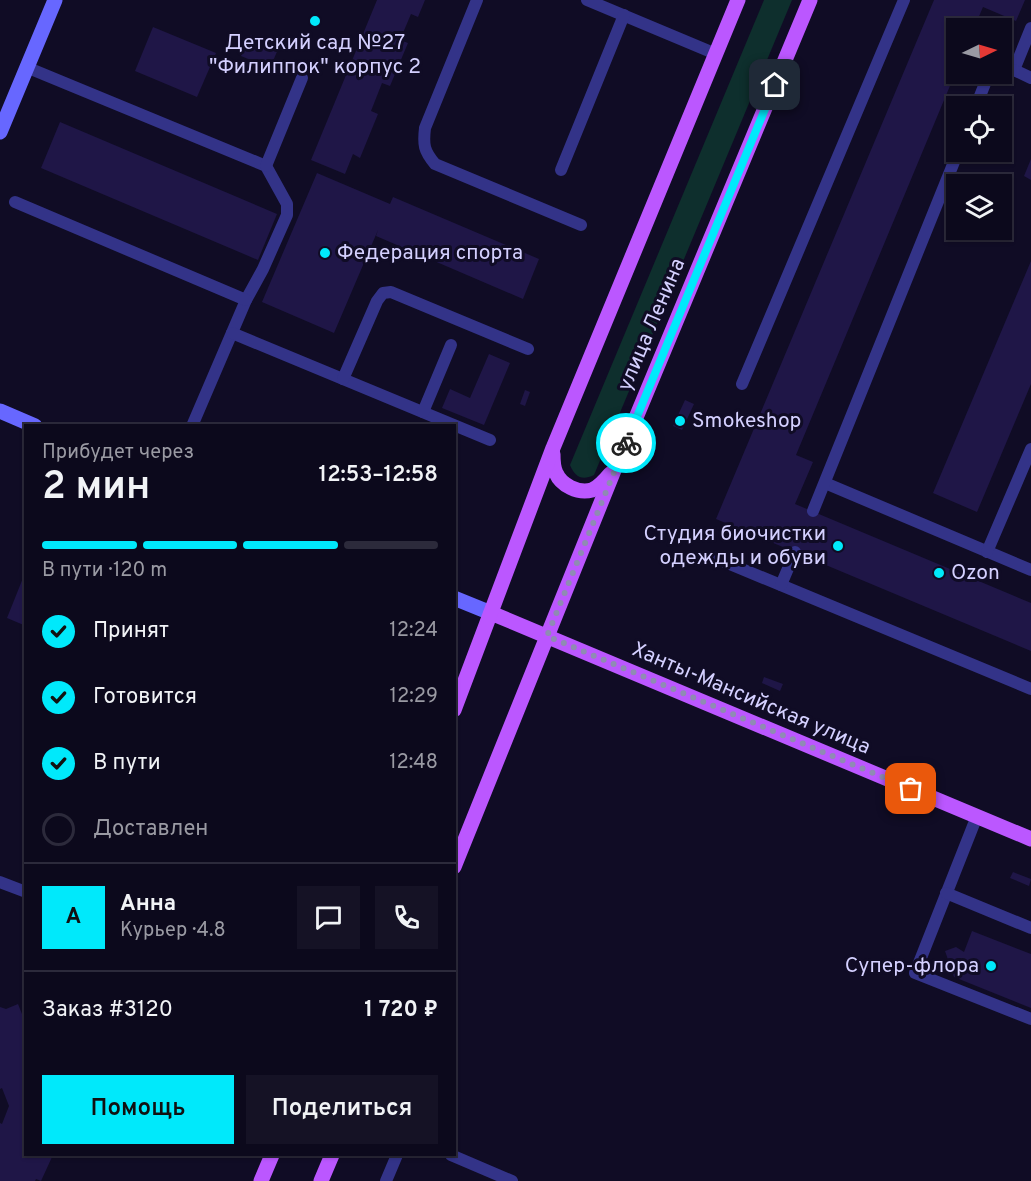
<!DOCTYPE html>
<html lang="ru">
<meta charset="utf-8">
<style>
:root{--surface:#0c091c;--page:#151225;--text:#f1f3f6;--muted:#9a9aa3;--line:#2c2a3b;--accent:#00e9fb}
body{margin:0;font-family:Overpass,sans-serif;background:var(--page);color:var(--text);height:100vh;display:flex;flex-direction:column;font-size:22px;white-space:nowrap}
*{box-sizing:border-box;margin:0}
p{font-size:20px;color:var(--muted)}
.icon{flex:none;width:33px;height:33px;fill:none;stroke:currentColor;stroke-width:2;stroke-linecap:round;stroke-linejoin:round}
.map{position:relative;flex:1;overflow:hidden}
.drawer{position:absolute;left:24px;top:424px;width:432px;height:732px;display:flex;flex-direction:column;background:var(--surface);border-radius:0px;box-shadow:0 2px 4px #0004,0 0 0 2px var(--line)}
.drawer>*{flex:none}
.needle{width:39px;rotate:85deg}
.tools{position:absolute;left:946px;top:18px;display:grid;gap:12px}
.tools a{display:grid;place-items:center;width:66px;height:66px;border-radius:0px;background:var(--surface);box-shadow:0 2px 4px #0004,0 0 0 2px var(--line);font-size:30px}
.pin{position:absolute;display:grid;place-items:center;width:51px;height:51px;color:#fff;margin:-26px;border-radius:12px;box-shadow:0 3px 9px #0006}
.courier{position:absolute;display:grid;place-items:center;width:60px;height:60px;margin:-30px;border:4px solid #00e9fb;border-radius:50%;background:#fff;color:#222;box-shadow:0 2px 8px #0007}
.head em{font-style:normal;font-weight:600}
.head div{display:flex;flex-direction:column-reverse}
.head{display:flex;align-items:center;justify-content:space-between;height:102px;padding:0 18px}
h1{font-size:39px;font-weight:600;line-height:45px}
.bar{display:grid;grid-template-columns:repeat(4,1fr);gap:9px 6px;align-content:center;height:72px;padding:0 18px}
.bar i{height:8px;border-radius:4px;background:var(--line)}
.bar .current{background:var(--accent)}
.bar p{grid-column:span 4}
.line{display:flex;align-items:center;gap:15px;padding:0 18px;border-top:2px solid var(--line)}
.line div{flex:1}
.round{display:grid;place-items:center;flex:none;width:63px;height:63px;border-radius:0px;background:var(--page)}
ol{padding:0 18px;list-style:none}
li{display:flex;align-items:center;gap:18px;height:66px}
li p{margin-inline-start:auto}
li .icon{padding:6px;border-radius:50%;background:var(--accent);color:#111;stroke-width:4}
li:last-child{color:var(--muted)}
li i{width:33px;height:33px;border:3px solid var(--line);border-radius:50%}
.cta{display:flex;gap:12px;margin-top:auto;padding:12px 18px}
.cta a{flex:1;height:69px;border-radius:0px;background:var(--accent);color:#111;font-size:24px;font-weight:600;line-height:69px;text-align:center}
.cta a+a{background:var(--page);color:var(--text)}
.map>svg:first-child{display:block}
.green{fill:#0e2f2d}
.building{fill:#1f1647}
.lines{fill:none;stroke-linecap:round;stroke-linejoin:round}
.lane{stroke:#338;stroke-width:12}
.secondary{stroke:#6767ff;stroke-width:15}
.primary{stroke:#bb57ff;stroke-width:15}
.done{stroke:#8f8bb3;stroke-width:6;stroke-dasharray:0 10.8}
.route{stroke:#00e9fb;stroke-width:8}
.poi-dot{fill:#00e9fb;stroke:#100c25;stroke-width:2}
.labels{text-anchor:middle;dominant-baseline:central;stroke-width:6;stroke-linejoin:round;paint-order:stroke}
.poi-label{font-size:21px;fill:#d4d0ff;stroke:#100c25;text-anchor:start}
.street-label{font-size:21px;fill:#d4d0ff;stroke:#100c25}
</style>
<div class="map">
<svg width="1031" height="1181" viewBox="0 0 1031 1181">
<rect width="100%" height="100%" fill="#100c25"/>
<!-- green -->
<path class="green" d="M 764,0 L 792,0 L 594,475 C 582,481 575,477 570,465 Z"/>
<!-- building -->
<g class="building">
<path d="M 377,0 L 425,0 L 418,17 L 411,14 L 400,40 L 408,43 L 390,86 L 382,83 L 371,111 L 378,114 L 360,158 L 353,154 L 345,174 L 311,160 Z"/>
<path d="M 934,0 L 1025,0 L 1016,21 L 983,7 L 974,28 L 957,28 L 957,69 L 796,455 L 813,462 L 795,504 L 1031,603 L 1031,651 L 716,519 Z"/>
<path d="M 153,27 L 216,53 L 197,97 L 135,71 Z"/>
<path d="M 250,35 L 279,47 L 270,68 L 241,56 Z"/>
<path d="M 60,122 L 277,214 L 258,260 L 41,168 Z"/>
<path d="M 1031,159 L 1031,180 L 1024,176 Z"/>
<path d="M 317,173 L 390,204 L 393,197 L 539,259 L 523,299 L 376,236 L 378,230 L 334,333 L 262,302 Z"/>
<path d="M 1031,261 L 1031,384 L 977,512 L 933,493 Z"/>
<path d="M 489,354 L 510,363 L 484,425 L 442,408 L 450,389 L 470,398 Z"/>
<path d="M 525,390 L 530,392 L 525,406 L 520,404 Z"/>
<path d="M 685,400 L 694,404 L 682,430 L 673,426 Z"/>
<path d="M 25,573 L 26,573 L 26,626 L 7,618 Z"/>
<path d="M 764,677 L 783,684 L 780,691 L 762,683 Z"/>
<path d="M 1013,872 L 1031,879 L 1029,886 L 1010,878 Z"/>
<path d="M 972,931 L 1031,954 L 1031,1008 L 954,977 L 945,951 L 956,947 L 964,952 Z"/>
<path d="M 18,1004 L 22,1014 L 26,1012 L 26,1155 L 46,1155 L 52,1157 L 41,1181 L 36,1179 L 35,1181 L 0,1181 L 0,1123 L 2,1124 L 9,1106 L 2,1088 L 0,1089 L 0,1007 L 6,1009 Z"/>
</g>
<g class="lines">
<!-- lane -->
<g class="lane">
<path d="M 477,0 L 425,128 C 423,145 424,151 435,164 L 581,225"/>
<path d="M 587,0 L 716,54"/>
<path d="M 1031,28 L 1014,70 L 1031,78"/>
<path d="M 26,67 L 266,166 L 287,204 L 287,215 L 263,269 L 246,300 L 192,426"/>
<path d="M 976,106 L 986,81 L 1014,70"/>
<path d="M 266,166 L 302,78"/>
<path d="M 561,170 L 624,15"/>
<path d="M 15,202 L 246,300"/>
<path d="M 232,333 L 490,440"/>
<path d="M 343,379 L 377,301 L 383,293 L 391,292 L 528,349"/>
<path d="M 742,384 L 904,0"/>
<path d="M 423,412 L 451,345"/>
<path d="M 825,483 L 1031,570"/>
<path d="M 813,511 L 958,152"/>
<path d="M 987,552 L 1031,449"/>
<path d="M 713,557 L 1031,689"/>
<path d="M 781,585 L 795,552"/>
<path d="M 977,816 L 915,973 L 1031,1019"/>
<path d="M 0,882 L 26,892"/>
<path d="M 946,893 L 1031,928"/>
<path d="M 451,1155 L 512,1181"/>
<path d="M 386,1181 L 397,1155"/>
</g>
<!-- secondary -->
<g class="secondary">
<path d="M 0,132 L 55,0"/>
<path d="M 0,411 L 35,426"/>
<path d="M 454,598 L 491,613"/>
</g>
<!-- primary -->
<g class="primary">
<path d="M 553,454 C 553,460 553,467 556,473 C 561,485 578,494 592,490 C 599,487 605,480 610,474"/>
<path d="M 491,613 L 1031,839"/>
<path d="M 454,710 L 553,448 L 738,0"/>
<path d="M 454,867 L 615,468 L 810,0"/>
<path d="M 261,1181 L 272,1155"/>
<path d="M 321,1181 L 332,1155"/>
</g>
</g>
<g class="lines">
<!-- done -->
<path class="done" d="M 626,443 L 547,636 L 911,789"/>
<!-- route -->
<path class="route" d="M 626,443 L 775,85"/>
</g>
<!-- markers -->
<g class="poi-dot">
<circle cx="315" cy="21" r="6"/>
<circle cx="325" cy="253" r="6"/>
<circle cx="680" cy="421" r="6"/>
<circle cx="838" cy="546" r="6"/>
<circle cx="939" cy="573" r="6"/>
<circle cx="991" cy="966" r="6"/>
</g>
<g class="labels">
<!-- poi labels -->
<g class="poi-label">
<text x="315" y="43" text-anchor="middle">Детский сад №27<tspan x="315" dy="24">"Филиппок" корпус 2</tspan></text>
<text x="337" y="253">Федерация спорта</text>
<text x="692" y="421">Smokeshop</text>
<text x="826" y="534" text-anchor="end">Студия биочистки<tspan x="826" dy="24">одежды и обуви</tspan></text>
<text x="951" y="573">Ozon</text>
<text x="979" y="966" text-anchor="end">Супер-флора</text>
</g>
<!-- street labels -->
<g class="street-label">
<text transform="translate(652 325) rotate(-67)">улица Ленина</text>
<text transform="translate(751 699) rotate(23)">Ханты-Мансийская улица</text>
</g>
</g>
</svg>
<div class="tools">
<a><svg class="needle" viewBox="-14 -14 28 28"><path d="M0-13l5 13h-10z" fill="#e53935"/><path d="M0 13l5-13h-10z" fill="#9a9aa3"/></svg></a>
<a><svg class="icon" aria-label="locate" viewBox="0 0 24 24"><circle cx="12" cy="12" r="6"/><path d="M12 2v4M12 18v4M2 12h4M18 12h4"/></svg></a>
<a><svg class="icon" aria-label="layers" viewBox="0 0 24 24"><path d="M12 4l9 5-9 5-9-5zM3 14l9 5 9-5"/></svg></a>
</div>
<div class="pin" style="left:911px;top:789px;background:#ea580c"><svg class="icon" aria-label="bag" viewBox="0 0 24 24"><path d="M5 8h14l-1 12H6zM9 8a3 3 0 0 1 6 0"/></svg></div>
<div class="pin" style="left:775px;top:85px;background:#1f2937"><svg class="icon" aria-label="home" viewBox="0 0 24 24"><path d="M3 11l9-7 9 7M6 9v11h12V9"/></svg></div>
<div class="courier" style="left:626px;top:443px"><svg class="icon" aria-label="bike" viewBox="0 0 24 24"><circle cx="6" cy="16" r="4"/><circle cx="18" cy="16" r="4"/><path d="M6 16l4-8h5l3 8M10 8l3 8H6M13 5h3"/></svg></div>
<section class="drawer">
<div class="head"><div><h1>2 мин</h1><p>Прибудет через</p></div><em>12:53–12:58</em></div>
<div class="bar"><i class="current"></i><i class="current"></i><i class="current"></i><i></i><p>В пути · 120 m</p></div>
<ol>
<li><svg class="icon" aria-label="check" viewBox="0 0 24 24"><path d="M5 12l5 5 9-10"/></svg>Принят<p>12:24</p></li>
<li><svg class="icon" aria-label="check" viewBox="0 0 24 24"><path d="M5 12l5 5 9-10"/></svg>Готовится<p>12:29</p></li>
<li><svg class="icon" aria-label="check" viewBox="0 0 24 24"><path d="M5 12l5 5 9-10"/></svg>В пути<p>12:48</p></li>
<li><i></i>Доставлен</li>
</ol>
<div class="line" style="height:108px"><b class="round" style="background:var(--accent);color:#111">А</b><div><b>Анна</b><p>Курьер · 4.8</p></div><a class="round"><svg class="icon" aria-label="chat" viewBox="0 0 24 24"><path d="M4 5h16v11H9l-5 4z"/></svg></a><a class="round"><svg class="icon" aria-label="phone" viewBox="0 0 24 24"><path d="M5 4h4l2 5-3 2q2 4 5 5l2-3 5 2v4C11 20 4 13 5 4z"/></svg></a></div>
<div class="line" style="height:78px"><div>Заказ #3120</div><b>1 720 ₽</b></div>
<div class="cta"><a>Помощь</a><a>Поделиться</a></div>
</section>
</div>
